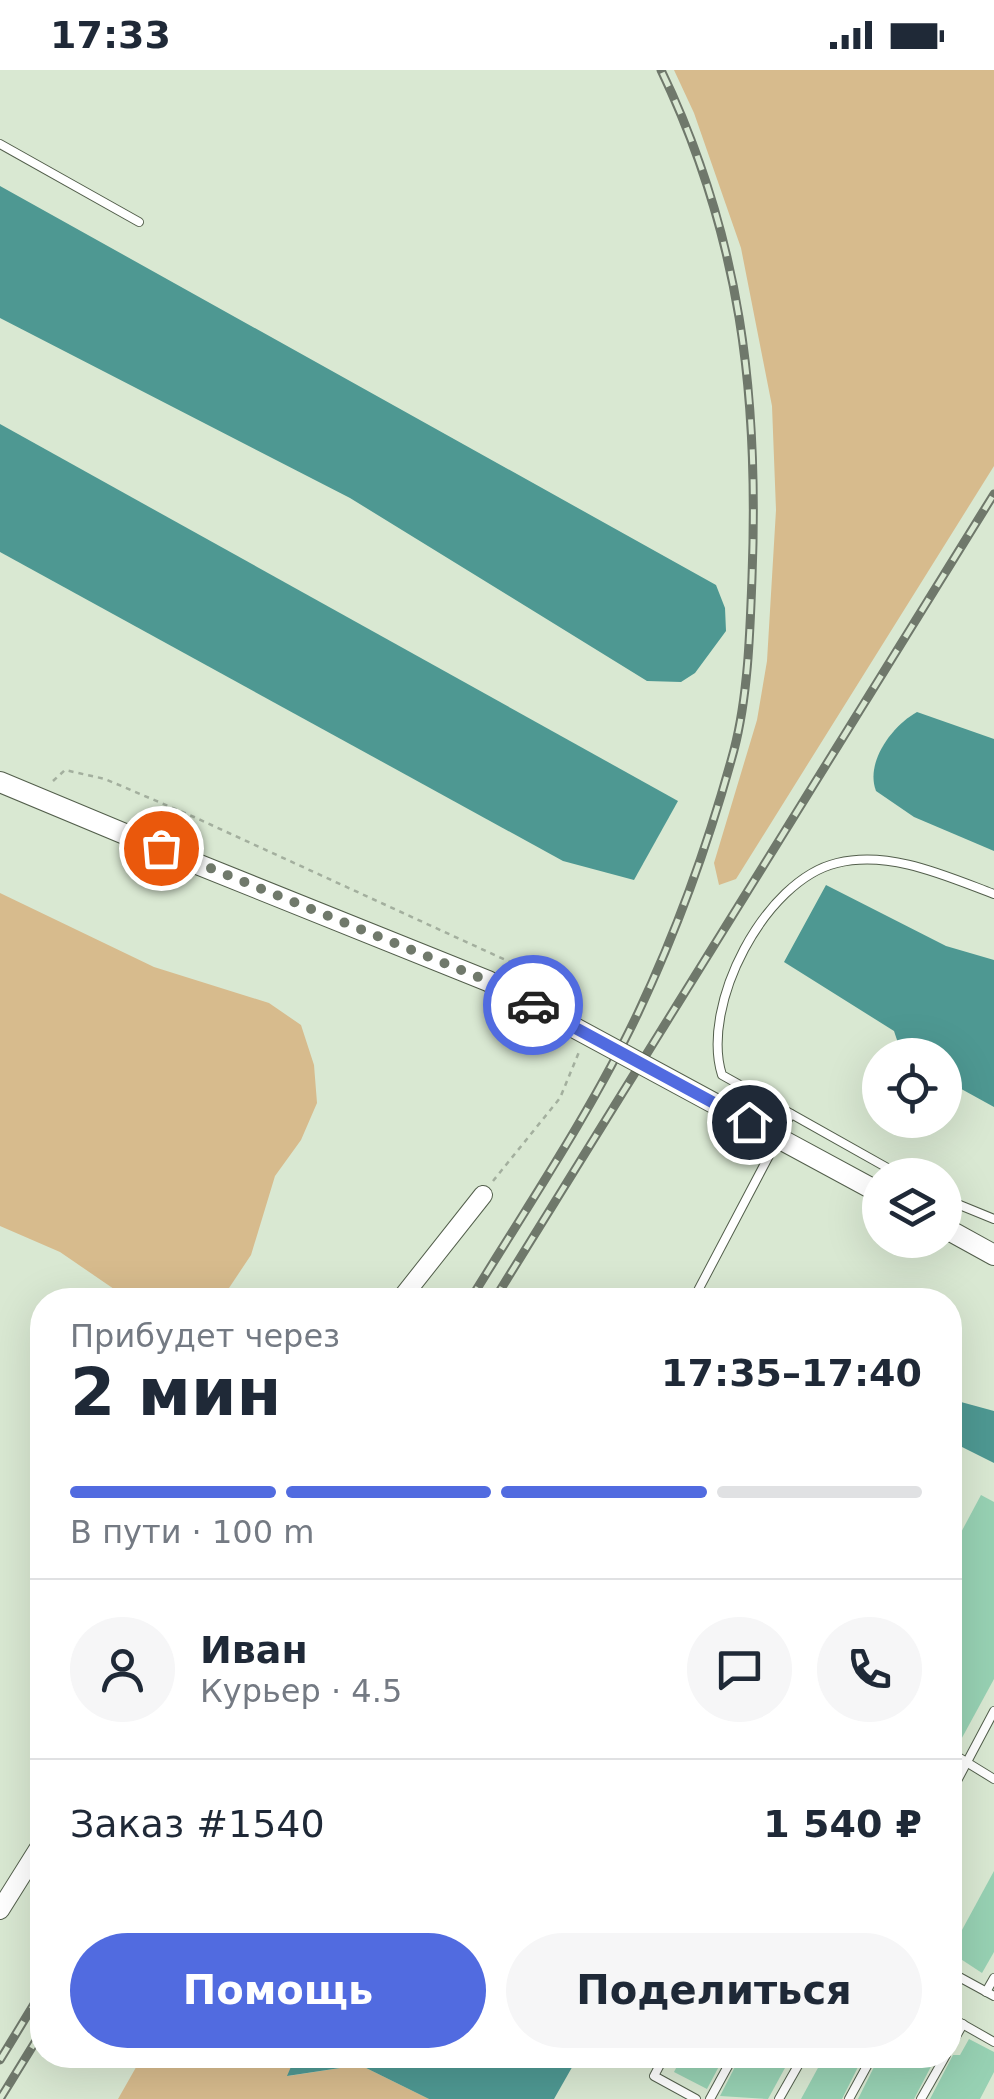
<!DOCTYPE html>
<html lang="ru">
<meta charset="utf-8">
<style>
:root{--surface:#fff;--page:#f6f6f7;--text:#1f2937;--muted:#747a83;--line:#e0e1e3;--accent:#516be0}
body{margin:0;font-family:"DejaVu Sans",sans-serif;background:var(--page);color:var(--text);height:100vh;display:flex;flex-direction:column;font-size:38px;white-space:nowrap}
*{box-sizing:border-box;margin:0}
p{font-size:32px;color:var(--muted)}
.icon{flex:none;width:55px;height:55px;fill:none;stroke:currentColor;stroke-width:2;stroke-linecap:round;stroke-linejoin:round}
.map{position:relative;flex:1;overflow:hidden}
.panel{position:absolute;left:30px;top:1218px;width:932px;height:780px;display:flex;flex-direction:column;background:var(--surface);border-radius:40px;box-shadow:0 10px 40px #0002}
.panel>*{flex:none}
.fabs{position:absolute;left:862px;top:968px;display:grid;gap:20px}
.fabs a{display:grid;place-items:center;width:100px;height:100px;border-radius:50%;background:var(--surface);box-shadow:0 10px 40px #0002;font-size:50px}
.pin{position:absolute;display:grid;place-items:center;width:85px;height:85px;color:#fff;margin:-42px;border:5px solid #fff;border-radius:50%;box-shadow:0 2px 10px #0007}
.courier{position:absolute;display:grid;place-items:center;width:100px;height:100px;margin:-50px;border:8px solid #516be0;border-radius:50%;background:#fff;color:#222;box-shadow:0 2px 12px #0007}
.headline em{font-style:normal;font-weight:600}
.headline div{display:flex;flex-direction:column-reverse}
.headline{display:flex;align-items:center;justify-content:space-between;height:170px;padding:0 40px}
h1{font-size:65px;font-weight:600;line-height:75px}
.bar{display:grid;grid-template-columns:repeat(4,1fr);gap:15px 10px;align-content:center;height:120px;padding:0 40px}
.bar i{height:12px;border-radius:8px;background:var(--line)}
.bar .active{background:var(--accent)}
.bar p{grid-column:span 4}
.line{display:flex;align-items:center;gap:25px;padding:0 40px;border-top:2px solid var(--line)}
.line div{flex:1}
.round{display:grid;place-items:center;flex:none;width:105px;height:105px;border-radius:52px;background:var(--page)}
.primary-button{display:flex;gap:20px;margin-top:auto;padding:20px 40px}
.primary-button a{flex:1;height:115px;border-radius:60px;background:var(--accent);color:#fff;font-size:40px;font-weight:600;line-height:115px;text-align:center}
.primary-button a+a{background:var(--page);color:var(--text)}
.status{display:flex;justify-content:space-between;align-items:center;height:70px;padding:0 50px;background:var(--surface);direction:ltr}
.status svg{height:28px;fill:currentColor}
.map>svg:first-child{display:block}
.green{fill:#d7bb8d}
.water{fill:#4e9892}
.building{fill:#97d1b3}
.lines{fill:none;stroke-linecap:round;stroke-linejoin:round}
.service-casing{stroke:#535f4c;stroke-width:10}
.tertiary-casing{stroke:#535f4c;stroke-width:20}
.secondary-casing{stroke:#535f4c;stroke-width:22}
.path{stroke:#a3af9e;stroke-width:2.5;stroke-dasharray:5 5;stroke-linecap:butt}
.service{stroke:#fff;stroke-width:8}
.tertiary{stroke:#fff;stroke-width:18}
.secondary{stroke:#fff;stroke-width:20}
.rail-casing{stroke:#6f786b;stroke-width:9}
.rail{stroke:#d9e8d2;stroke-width:5;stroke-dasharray:15;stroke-linecap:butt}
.secondary-bridge-casing{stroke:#535f4c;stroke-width:22;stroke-linecap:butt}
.secondary-bridge{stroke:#fff;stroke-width:20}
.done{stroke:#70796b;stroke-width:10;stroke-dasharray:0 18}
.route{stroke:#516be0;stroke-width:12}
</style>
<div class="status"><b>17:33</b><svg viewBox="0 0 49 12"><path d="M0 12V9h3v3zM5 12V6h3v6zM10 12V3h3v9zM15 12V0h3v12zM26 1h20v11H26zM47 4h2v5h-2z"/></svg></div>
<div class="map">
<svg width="994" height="2029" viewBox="0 0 994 2029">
<rect width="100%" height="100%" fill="#d9e8d2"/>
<!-- green -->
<g class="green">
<path d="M 674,0 L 994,0 L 994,396 L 736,809 L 719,815 L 714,793 L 757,650 L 767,591 L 776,440 L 772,336 L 741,178 L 694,43 Z"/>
<path d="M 0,823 L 154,897 L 269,933 L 301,955 L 314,995 L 317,1033 L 301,1070 L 275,1106 L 251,1185 L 221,1230 L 130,1230 L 60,1182 L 0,1156 Z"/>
<path d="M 143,1985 L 296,1985 L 288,2006 L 360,1995 L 429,2029 L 118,2029 Z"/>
</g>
<!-- water -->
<g class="water">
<path d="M 0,116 L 716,515 L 725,538 L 726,561 L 695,603 L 681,612 L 647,611 L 350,428 L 0,248 Z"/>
<path d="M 0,354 L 678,731 L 634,810 L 563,791 L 0,482 Z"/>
<path d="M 917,642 L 994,669 L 994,781 L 914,747 L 876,721 C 865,692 892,656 917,642 Z"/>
<path d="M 826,815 L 946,876 L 994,890 L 994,1037 L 945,1010 L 945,985 L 902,985 L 894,961 L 784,892 Z"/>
<path d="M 950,1329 L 994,1341 L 994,1393 L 950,1371 Z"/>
<path d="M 296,1985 L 579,1985 L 554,2029 L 429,2029 L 360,1995 L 287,2006 Z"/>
</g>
<!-- building -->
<g class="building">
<path d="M 981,1425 L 994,1432 L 994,1609 L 957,1677 L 950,1675 L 950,1483 Z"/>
<path d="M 994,1801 L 994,1882 L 982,1903 L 950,1882 Z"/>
<path d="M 969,1969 L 994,1982 L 994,2002 L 980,2029 L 930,2029 L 953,1985 L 960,1985 Z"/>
<path d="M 683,1985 L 725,1985 L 707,2019 L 674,2002 Z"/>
<path d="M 741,1985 L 792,1985 L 768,2029 L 720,2026 Z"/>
<path d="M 825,1985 L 864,1985 L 842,2029 L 801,2029 Z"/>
<path d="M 880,1985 L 937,1985 L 914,2029 L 858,2029 Z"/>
</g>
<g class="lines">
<defs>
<g id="service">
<path d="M 0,74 L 139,152"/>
<path d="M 900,1105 L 722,1005 C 700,935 765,810 837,793 C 890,780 946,806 994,824"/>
<path d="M 945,1129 L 994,1149"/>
<path d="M 693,1230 L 791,1044"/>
<path d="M 950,1682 L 994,1709"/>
<path d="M 950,1724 L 994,1641"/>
<path d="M 950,1902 L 994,1926"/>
<path d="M 986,1922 L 994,1908"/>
<path d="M 950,1947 L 994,1972"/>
<path d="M 950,1977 L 963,1954"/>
<path d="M 665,1985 L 654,2006 L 696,2029"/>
<path d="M 710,2029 L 734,1985"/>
<path d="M 779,2029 L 804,1985"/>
<path d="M 849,2029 L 873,1985"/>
<path d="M 921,2029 L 946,1985"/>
</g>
<g id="tertiary">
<path d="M 400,1230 L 483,1125"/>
<path d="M 0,1840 L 42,1773"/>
</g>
<g id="secondary">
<path d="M 0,712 L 192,792"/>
<path d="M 945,1158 L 994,1185"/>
</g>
</defs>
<!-- service casing -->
<use href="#service" class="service-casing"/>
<!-- tertiary casing -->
<use href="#tertiary" class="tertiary-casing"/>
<!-- secondary casing -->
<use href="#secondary" class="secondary-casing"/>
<!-- path -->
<g class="path">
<path d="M 53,711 L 65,700 L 105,709 L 194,747 L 560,915 L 575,935"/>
<path d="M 493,1111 L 560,1028 L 579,982"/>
</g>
<!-- service -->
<use href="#service" class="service"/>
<!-- tertiary -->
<use href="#tertiary" class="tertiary"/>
<!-- secondary -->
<use href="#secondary" class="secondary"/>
<defs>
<g id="rail">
<path d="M 470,1230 C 527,1137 591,1042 638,943 C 677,860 710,769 734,680 C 748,626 750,563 752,507 C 759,325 741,167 661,0"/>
<path d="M 494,1230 L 994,424"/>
<path d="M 0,1990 L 42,1921"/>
<path d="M 0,2029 L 42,1961"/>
</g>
</defs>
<!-- rail casing -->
<use href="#rail" class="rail-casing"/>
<!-- rail -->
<use href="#rail" class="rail"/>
<defs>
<path id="secondary-bridge" d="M 192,792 L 488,911 L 880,1123"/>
</defs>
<!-- secondary-bridge casing -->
<use href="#secondary-bridge" class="secondary-bridge-casing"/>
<!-- secondary-bridge -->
<use href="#secondary-bridge" class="secondary-bridge"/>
</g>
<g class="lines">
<!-- done -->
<path class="done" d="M 161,778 L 488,911 L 533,935"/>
<!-- route -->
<path class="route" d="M 533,935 L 749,1052"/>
</g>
</svg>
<div class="fabs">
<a><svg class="icon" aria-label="locate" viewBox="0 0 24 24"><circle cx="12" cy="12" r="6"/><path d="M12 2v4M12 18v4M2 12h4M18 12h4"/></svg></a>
<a><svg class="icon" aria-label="layers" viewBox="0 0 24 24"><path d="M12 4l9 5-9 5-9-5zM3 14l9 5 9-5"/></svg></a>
</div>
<div class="pin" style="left:161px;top:778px;background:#ea580c"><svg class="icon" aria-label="bag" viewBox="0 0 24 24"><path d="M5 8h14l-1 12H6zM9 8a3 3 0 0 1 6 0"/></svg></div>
<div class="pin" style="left:749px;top:1052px;background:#1f2937"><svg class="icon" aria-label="home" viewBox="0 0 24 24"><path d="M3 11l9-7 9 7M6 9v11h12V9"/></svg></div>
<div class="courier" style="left:533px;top:935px"><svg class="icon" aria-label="car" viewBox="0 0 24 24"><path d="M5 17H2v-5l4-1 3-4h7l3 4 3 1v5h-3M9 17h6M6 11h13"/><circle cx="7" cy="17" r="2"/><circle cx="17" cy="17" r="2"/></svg></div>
<section class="panel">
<div class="headline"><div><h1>2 мин</h1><p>Прибудет через</p></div><em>17:35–17:40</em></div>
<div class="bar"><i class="active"></i><i class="active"></i><i class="active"></i><i></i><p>В пути · 100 m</p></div>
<div class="line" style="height:180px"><a class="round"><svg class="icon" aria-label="person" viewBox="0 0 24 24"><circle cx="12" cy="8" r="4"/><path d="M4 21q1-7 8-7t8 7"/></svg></a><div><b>Иван</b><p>Курьер · 4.5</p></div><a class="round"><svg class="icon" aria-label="chat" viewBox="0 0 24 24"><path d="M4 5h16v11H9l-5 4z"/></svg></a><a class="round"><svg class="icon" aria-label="phone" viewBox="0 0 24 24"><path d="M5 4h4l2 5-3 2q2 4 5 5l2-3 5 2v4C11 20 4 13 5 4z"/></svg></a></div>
<div class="line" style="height:130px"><div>Заказ #1540</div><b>1 540 ₽</b></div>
<div class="primary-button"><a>Помощь</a><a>Поделиться</a></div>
</section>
</div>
